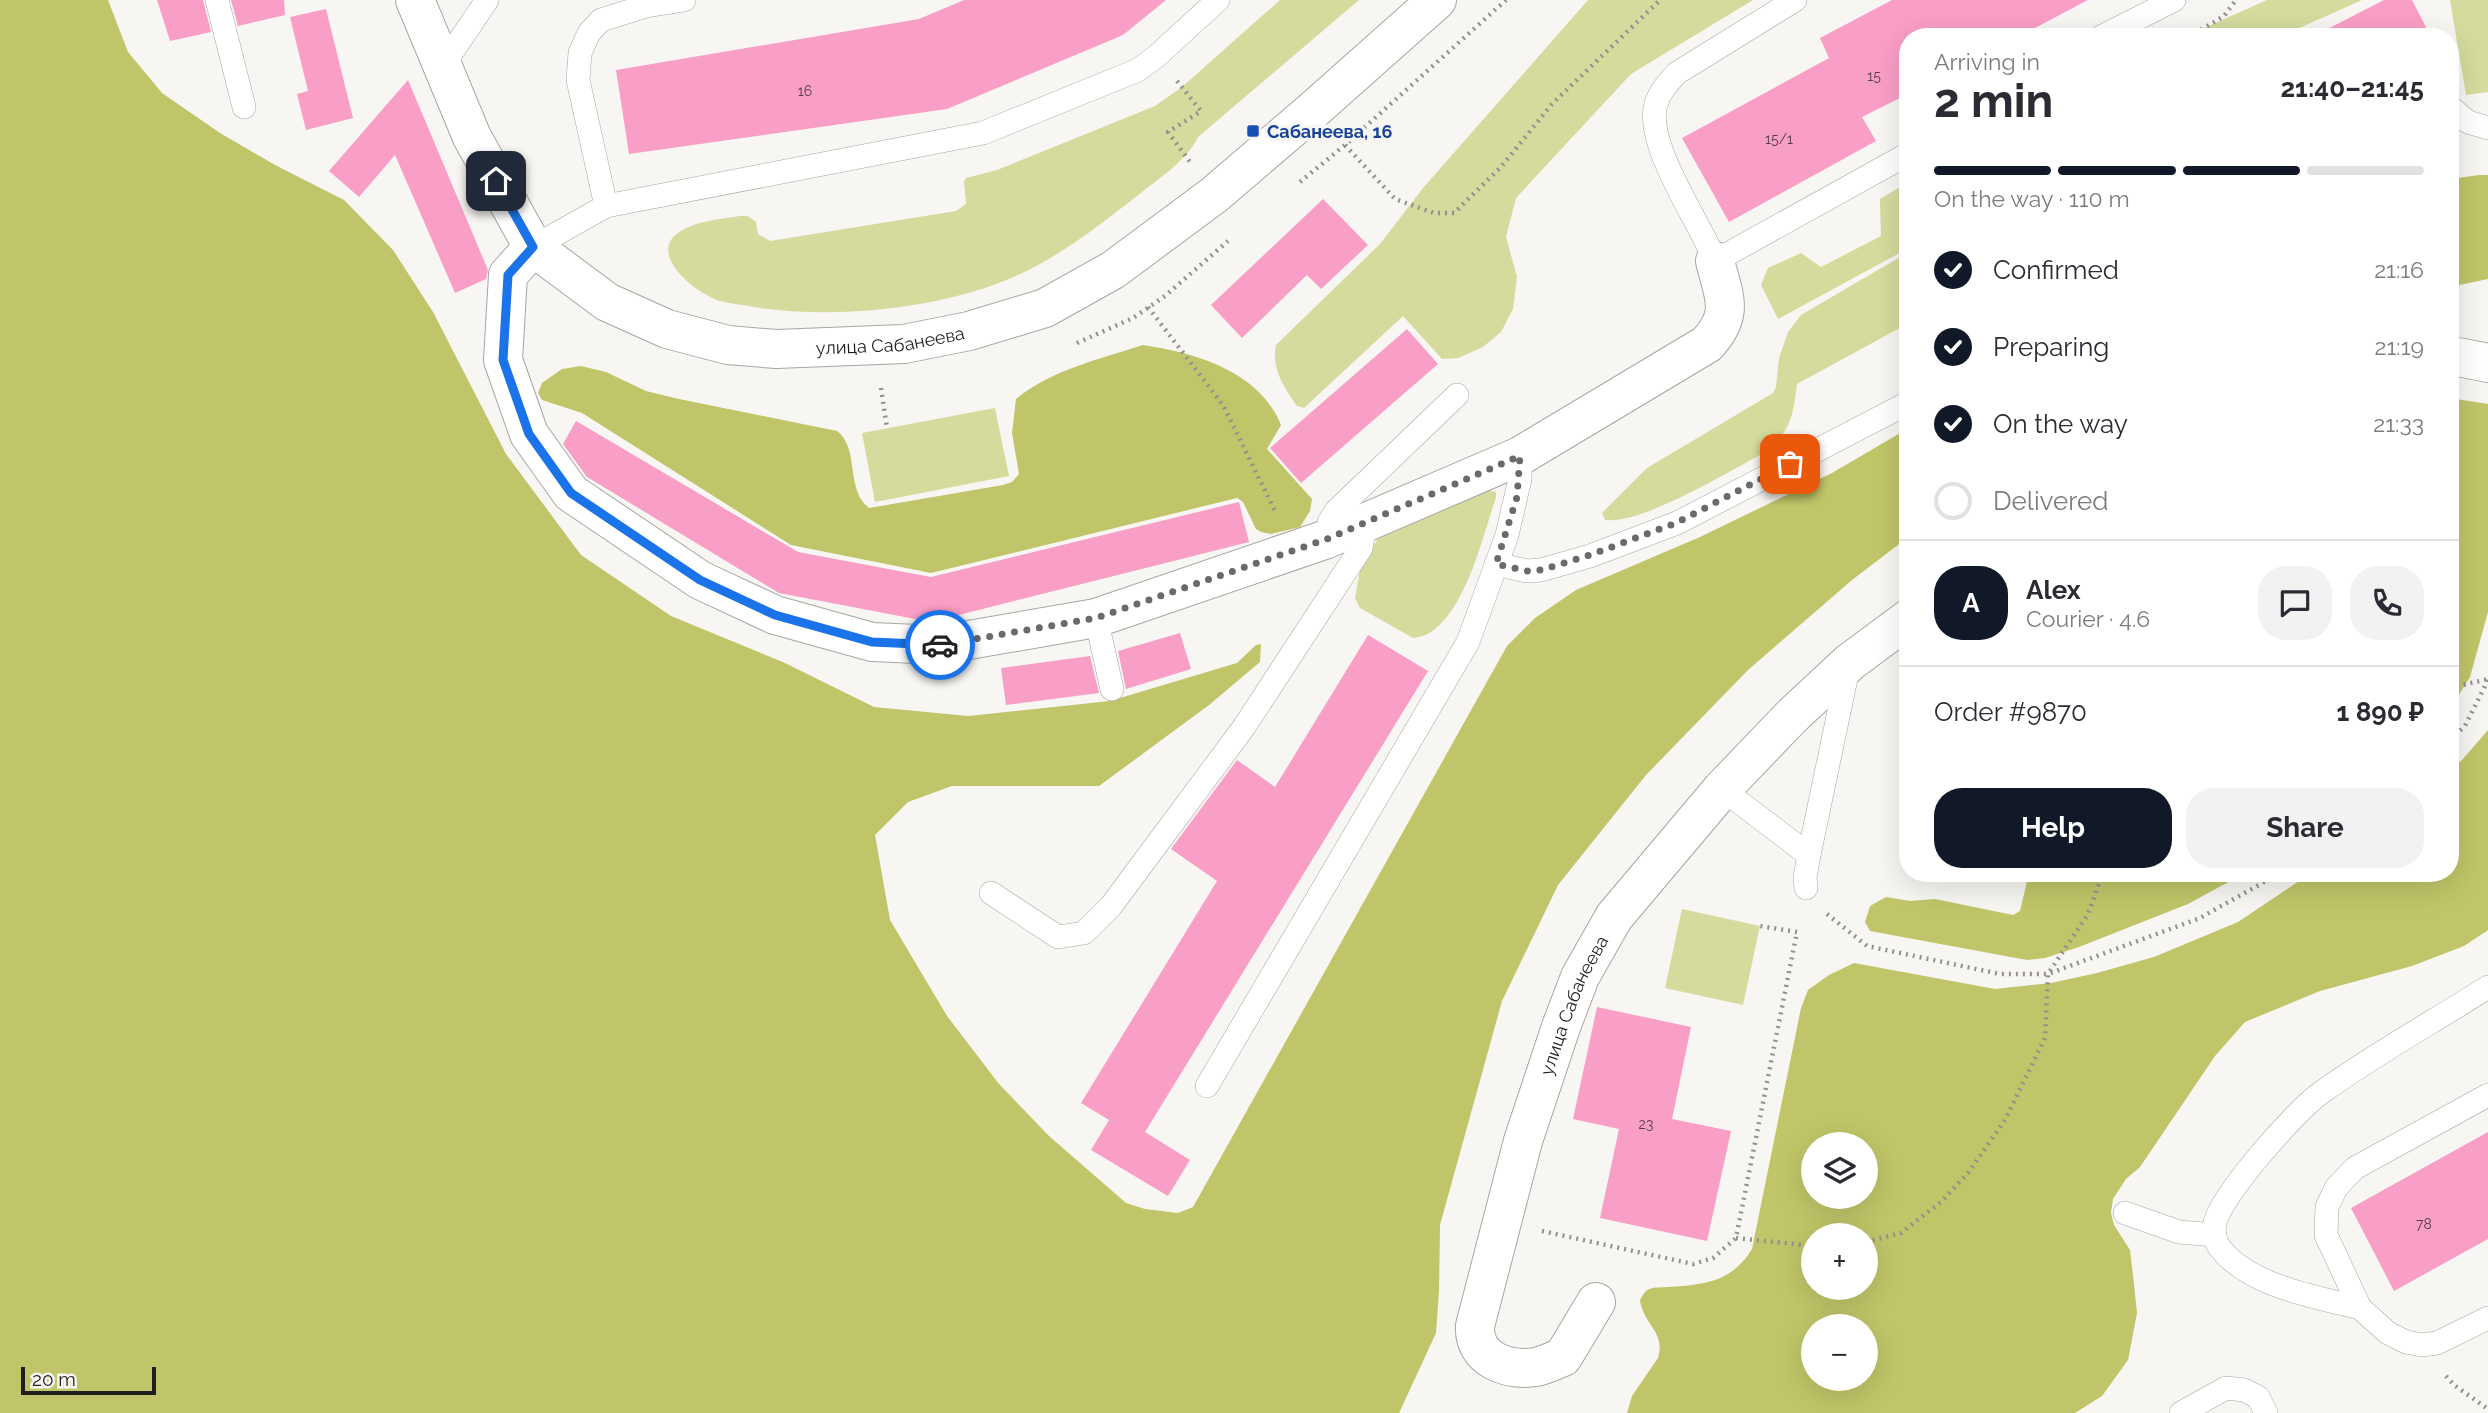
<!DOCTYPE html>
<meta charset="utf-8">
<style>
:root{--surface:#fff;--page:#f2f2f3;--text:#2b2b33;--muted:#7c7c81;--line:#e1e1e2;--accent:#111827}
body{margin:0;font-family:Raleway,sans-serif;background:var(--page);color:var(--text);height:100vh;display:flex;flex-direction:column;font-size:26px;white-space:nowrap}
*{box-sizing:border-box;margin:0}
p{font-size:23px;color:var(--muted)}
.icon{flex:none;width:38px;height:38px;fill:none;stroke:currentColor;stroke-width:2;stroke-linecap:round;stroke-linejoin:round}
.map{position:relative;flex:1;overflow:hidden}
.drawer{position:absolute;left:1899px;top:28px;width:560px;height:854px;display:flex;flex-direction:column;background:var(--surface);border-radius:28px;box-shadow:0 7px 28px #0002}
.drawer>*{flex:none}
.buttons{position:absolute;left:1801px;top:1132px;display:grid;gap:14px}
.buttons a{display:grid;place-items:center;width:77px;height:77px;border-radius:50%;background:var(--surface);box-shadow:0 7px 28px #0002;font-size:35px}
.scale{position:absolute;left:21px;bottom:18px;width:135px;box-sizing:border-box;padding-left:7px;border:4px solid #1f1e1d;border-top:0;font-size:19px;line-height:24px;white-space:nowrap;color:#1f1e1d;-webkit-text-stroke:5px #f8f6f2;paint-order:stroke}
.pin{position:absolute;display:grid;place-items:center;width:60px;height:60px;color:#fff;margin:-30px;border-radius:14px;box-shadow:0 4px 10px #0006}
.courier{position:absolute;display:grid;place-items:center;width:70px;height:70px;margin:-35px;border:5px solid #1a73e8;border-radius:50%;background:#fff;color:#222;box-shadow:0 2px 9px #0007}
.head em{font-style:normal;font-weight:700}
.head div{display:flex;flex-direction:column-reverse}
.head{display:flex;align-items:center;justify-content:space-between;height:119px;padding:0 35px}
h1{font-size:46px;font-weight:700;line-height:52px}
.bar{display:grid;grid-template-columns:repeat(4,1fr);gap:10px 7px;align-content:center;height:84px;padding:0 35px}
.bar i{height:9px;border-radius:5px;background:var(--line)}
.bar .current{background:var(--accent)}
.bar p{grid-column:span 4}
.line{display:flex;align-items:center;gap:18px;padding:0 35px;border-top:2px solid var(--line)}
.line div{flex:1}
.round{display:grid;place-items:center;flex:none;width:74px;height:74px;border-radius:28px;background:var(--page)}
ol{padding:0 35px;list-style:none}
li{display:flex;align-items:center;gap:21px;height:77px}
li p{margin-inline-start:auto}
li .icon{padding:7px;border-radius:50%;background:var(--accent);color:#fff;stroke-width:4}
li:last-child{color:var(--muted)}
li i{width:38px;height:38px;border:4px solid var(--line);border-radius:50%}
.primary-button{display:flex;gap:14px;margin-top:auto;padding:14px 35px}
.primary-button a{flex:1;height:80px;border-radius:28px;background:var(--accent);color:#fff;font-size:28px;font-weight:700;line-height:80px;text-align:center}
.primary-button a+a{background:var(--page);color:var(--text)}
.map>svg:first-child{display:block}
.green{fill:#d5da9d}
.forest{fill:#bfc568;fill-rule:evenodd}
.building{fill:#f99ec6}
.lines{fill:none;stroke-linecap:round;stroke-linejoin:round}
.lane-casing{stroke:#a8a6a2;stroke-width:24}
.street-casing{stroke:#a8a6a2;stroke-width:40}
.secondary-casing{stroke:#a8a6a2;stroke-width:40}
.path{stroke:#92918e;stroke-width:4.5;stroke-dasharray:2 5;stroke-linecap:butt}
.lane{stroke:#fff;stroke-width:23}
.street{stroke:#fff;stroke-width:38}
.secondary{stroke:#fff;stroke-width:38}
.done{stroke:#6b6a68;stroke-width:7;stroke-dasharray:0 12.6}
.route{stroke:#1a73e8;stroke-width:9}
.transit-dot{fill:#1a4fb4;stroke:#f8f6f2;stroke-width:2.5}
.labels{text-anchor:middle;dominant-baseline:central;stroke-width:7;stroke-linejoin:round;paint-order:stroke}
.number-label{font-size:14px;fill:#563e47}
.transit-label{font-size:18px;font-weight:bold;fill:#164399;stroke:#f8f6f2;text-anchor:start}
.street-label{font-size:18px;fill:#1f1e1d;stroke:#f8f6f2}
</style>
<div class="map">
<svg width="2488" height="1413" viewBox="0 0 2488 1413">
<rect width="100%" height="100%" fill="#f8f6f2"/>
<!-- green -->
<g class="green">
<path d="M 1280,0 L 1359,0 L 1198,137 C 1187,160 1162,176 1142,192 C 1100,225 1055,261 1004,281 C 930,310 827,320 748,306 C 738,304 726,303 717,300 C 700,293 681,279 672,263 C 654,230 704,221 726,218 C 732,218 741,215 747,216 C 750,217 753,220 756,222 L 758,234 L 770,241 L 956,211 L 966,204 L 964,182 L 966,178 L 997,170 L 1155,106 L 1182,87 Z"/>
<path d="M 1588,0 L 1753,0 L 1631,74 L 1516,198 L 1506,237 L 1517,277 L 1513,309 L 1501,332 L 1483,347 L 1458,358 L 1442,359 L 1403,316 L 1304,408 L 1297,406 C 1284,387 1271,369 1276,345 L 1380,244 L 1423,188 Z"/>
<path d="M 2267,0 L 2362,0 L 2279,37 L 2184,37 Z"/>
<path d="M 2450,0 L 2488,0 L 2488,92 L 2466,95 Z"/>
<path d="M 1907,183 L 1907,249 L 1778,319 L 1761,285 L 1768,268 L 1801,253 L 1821,267 L 1881,236 L 1880,199 Z"/>
<path d="M 1907,253 L 1907,324 L 1797,384 C 1793,414 1792,428 1769,450 C 1733,469 1642,525 1605,520 L 1602,513 L 1647,468 L 1773,393 L 1776,387 L 1779,358 L 1788,332 L 1801,315 Z"/>
<path d="M 995,408 L 1009,476 L 875,502 L 862,433 Z"/>
<path d="M 1486,490 L 1496,492 L 1496,497 C 1483,535 1461,635 1413,638 L 1360,608 L 1355,598 L 1360,570 L 1379,536 Z"/>
<path d="M 1682,909 L 1760,926 L 1743,1005 L 1665,988 Z"/>
</g>
<!-- forest -->
<g class="forest">
<path d="M 0,0 L 108,0 L 128,52 L 162,93 L 220,133 L 275,165 L 344,200 L 393,250 L 433,312 L 506,454 L 581,555 L 671,616 L 785,663 L 874,707 L 968,716 L 1110,701 L 1237,663 L 1256,645 L 1261,644 L 1260,662 L 1209,705 L 1099,786 L 952,786 L 908,802 L 875,835 L 890,920 L 947,1016 L 999,1084 L 1049,1136 L 1126,1203 L 1145,1209 L 1178,1213 L 1193,1207 L 1507,646 L 1535,618 L 1576,590 L 1700,537 L 1832,473 L 1907,429 L 1907,538 L 1852,580 L 1748,670 L 1646,775 L 1558,885 L 1502,1001 L 1440,1225 L 1439,1291 L 1436,1333 L 1399,1413 L 0,1413 Z"/>
<path d="M 2479,175 L 2488,175 L 2488,279 L 2450,287 L 2450,179 Z"/>
<path d="M 1143,345 C 1196,353 1259,371 1281,425 L 1267,449 L 1312,499 L 1310,511 L 1300,527 L 1271,534 L 1261,532 L 1256,529 L 1243,502 L 1237,498 L 931,573 L 791,545 L 582,413 L 542,400 L 538,393 L 542,383 L 562,369 L 581,366 L 606,372 L 646,391 L 679,399 L 837,431 C 860,448 845,490 869,508 L 1003,485 L 1012,482 L 1019,474 L 1012,433 L 1016,399 C 1051,370 1100,359 1143,345 Z"/>
<path d="M 2450,398 L 2488,404 L 2488,612 L 2470,677 L 2450,709 L 2450,587 L 2459,546 L 2450,519 Z"/>
<path d="M 2488,730 L 2488,930 L 2464,946 L 2412,966 L 2320,991 L 2245,1022 L 2215,1056 L 2140,1167 L 2126,1179 L 2113,1199 L 2111,1213 L 2114,1225 L 2130,1250 L 2133,1275 L 2137,1313 L 2128,1360 L 2102,1396 L 2075,1413 L 1627,1413 L 1632,1396 L 1658,1358 C 1666,1332 1643,1324 1640,1300 C 1642,1297 1643,1294 1646,1291 C 1652,1286 1660,1288 1667,1287 C 1704,1285 1732,1282 1752,1249 L 1801,1008 L 1808,990 L 1829,975 L 1854,963 L 1995,989 L 2051,983 L 2097,973 L 2154,957 L 2238,922 L 2311,873 L 2450,873 L 2450,770 L 2462,760 ZM 1813,1144 L 1866,1144 L 1866,1197 L 1813,1197 ZM 1813,1236 L 1866,1236 L 1866,1288 L 1813,1288 ZM 1866,1326 L 1866,1379 L 1813,1379 L 1813,1326 Z"/>
<path d="M 2029,873 L 2245,873 L 2188,904 L 2079,947 L 2045,958 L 2027,960 L 1870,931 L 1865,922 L 1870,906 L 1886,897 L 1910,901 L 1935,899 L 2013,915 L 2020,911 Z"/>
</g>
<!-- building -->
<g class="building">
<path d="M 157,0 L 203,0 L 211,32 L 170,41 Z"/>
<path d="M 231,0 L 284,0 L 285,15 L 238,26 Z"/>
<path d="M 964,0 L 1166,0 L 1123,35 L 947,109 L 629,154 L 616,70 L 919,19 Z"/>
<path d="M 1892,0 L 2088,0 L 2018,37 L 1908,37 L 1908,94 L 1862,117 L 1876,141 L 1729,222 L 1682,138 L 1829,58 L 1820,38 Z"/>
<path d="M 2384,0 L 2412,0 L 2431,37 L 2312,37 Z"/>
<path d="M 326,9 L 353,118 L 306,130 L 297,94 L 308,91 L 290,17 Z"/>
<path d="M 408,80 L 488,270 L 486,279 L 455,293 L 395,155 L 359,197 L 329,171 Z"/>
<path d="M 1323,199 L 1368,245 L 1321,289 L 1307,275 L 1242,338 L 1211,305 Z"/>
<path d="M 1407,329 L 1438,364 L 1301,483 L 1270,448 Z"/>
<path d="M 576,421 L 798,552 L 931,577 L 1239,502 L 1249,542 L 931,622 L 779,593 L 587,477 L 563,444 Z"/>
<path d="M 1180,633 L 1191,669 L 1126,689 L 1118,651 Z"/>
<path d="M 1368,635 L 1428,671 L 1145,1132 L 1190,1160 L 1168,1196 L 1091,1150 L 1109,1120 L 1081,1103 L 1217,881 L 1171,849 L 1237,760 L 1275,787 Z"/>
<path d="M 1090,656 L 1099,693 L 1006,705 L 1001,668 Z"/>
<path d="M 1597,1007 L 1691,1027 L 1672,1119 L 1731,1131 L 1707,1241 L 1600,1218 L 1619,1129 L 1573,1119 Z"/>
<path d="M 2488,1132 L 2488,1239 L 2394,1291 L 2351,1208 Z"/>
</g>
<g class="lines">
<defs>
<g id="lane">
<path d="M 217,0 L 244,107"/>
<path d="M 1795,0 L 1677,73 C 1668,83 1660,91 1656,104 C 1644,144 1700,222 1715,261 L 1908,154"/>
<path d="M 2101,37 L 2174,0"/>
<path d="M 442,67 L 487,0"/>
<path d="M 2450,107 L 2468,122 L 2488,128"/>
<path d="M 606,206 L 578,80 L 580,53 L 589,33 L 601,20 L 646,6 L 684,0"/>
<path d="M 533,247 L 606,206 L 983,133 L 1138,70 L 1158,55 L 1218,0"/>
<path d="M 1327,539 L 1329,522 L 1336,511 L 1457,395"/>
<path d="M 1496,564 L 1527,571 L 1541,570 L 1590,556 L 1677,523 L 1908,403"/>
<path d="M 1096,618 L 1112,689"/>
<path d="M 1722,789 L 1809,855"/>
<path d="M 1806,888 L 1805,877 L 1809,855 L 1849,664"/>
<path d="M 991,893 L 1058,937 L 1084,933 L 1111,906 L 1244,727 L 1361,548 L 1363,536 L 1360,523"/>
<path d="M 1207,1086 L 1468,642 L 1507,535 L 1520,479 L 1520,456"/>
<path d="M 2488,1095 L 2355,1168 L 2336,1188 L 2327,1207 L 2326,1235 L 2360,1308 L 2388,1333 L 2406,1342 L 2422,1345 L 2437,1343 L 2488,1318"/>
<path d="M 2125,1213 L 2179,1232 L 2215,1235"/>
<path d="M 2360,1308 C 2316,1297 2249,1286 2220,1248 C 2215,1241 2213,1231 2215,1223 C 2221,1195 2297,1109 2322,1092 C 2375,1054 2433,1022 2488,987"/>
<path d="M 2181,1413 L 2226,1388 L 2244,1390 L 2258,1397 L 2266,1413"/>
</g>
<g id="street">
<path d="M 533,247 L 508,275 L 503,360 L 529,434 L 571,493 L 700,580 L 775,615 L 872,642 L 940,645 L 1096,618 L 1327,539 L 1520,456 L 1707,344 C 1735,314 1724,297 1715,261"/>
<path d="M 2450,358 L 2458,357 L 2488,363"/>
<path id="s1" d="M 1596,1302 L 1563,1357 C 1555,1360 1545,1365 1536,1367 C 1508,1371 1473,1360 1475,1326 L 1523,1141 L 1561,1027 L 1580,977 L 1614,917 L 1722,789 L 1792,716 L 1850,662 L 1908,619"/>
</g>
<g id="secondary">
<path id="s2" d="M 415,0 L 472,137 L 533,247 L 607,302 L 667,329 L 728,345 L 776,349 L 904,344 L 969,331 L 1045,308 L 1113,270 L 1214,195 L 1311,112 L 1437,0"/>
</g>
</defs>
<!-- lane casing -->
<use href="#lane" class="lane-casing"/>
<!-- street casing -->
<use href="#street" class="street-casing"/>
<!-- secondary casing -->
<use href="#secondary" class="secondary-casing"/>
<!-- path -->
<g class="path">
<path d="M 2189,37 L 2224,16 L 2236,0"/>
<path d="M 1177,81 L 1201,111 L 1168,132 L 1190,162"/>
<path d="M 1345,145 L 1395,199 L 1434,213 L 1454,213 L 1501,167 L 1552,104 L 1660,0"/>
<path d="M 1300,182 L 1345,145 L 1506,0"/>
<path d="M 1148,307 L 1223,405 L 1275,511"/>
<path d="M 1077,343 L 1133,318 L 1165,296 L 1228,241"/>
<path d="M 881,388 L 887,428"/>
<path d="M 2450,688 L 2488,679"/>
<path d="M 2450,740 L 2465,726 L 2488,680"/>
<path d="M 1827,914 L 1867,946 L 2000,974 L 2048,974 L 2200,918 L 2280,873"/>
<path d="M 1542,1231 L 1693,1264 L 1713,1258 L 1736,1238 L 1797,932 L 1760,926"/>
<path d="M 1736,1238 L 1813,1246"/>
<path d="M 1866,1242 L 1901,1233 L 1941,1202 L 1968,1173 L 2005,1120 L 2045,1038 L 2048,974 L 2088,914 L 2103,873"/>
<path d="M 2446,1376 L 2454,1385 L 2488,1409"/>
</g>
<!-- lane -->
<use href="#lane" class="lane"/>
<!-- street -->
<use href="#street" class="street"/>
<!-- secondary -->
<use href="#secondary" class="secondary"/>
</g>
<g class="lines">
<!-- done -->
<path class="done" d="M 940,645 L 1096,618 L 1327,539 L 1520,456 L 1517,497 L 1496,564 L 1527,571 L 1541,570 L 1590,555 L 1676,523 L 1790,464"/>
<!-- route -->
<path class="route" d="M 496,181 L 533,247 L 508,275 L 503,360 L 529,434 L 571,493 L 700,580 L 775,615 L 872,642 L 940,645"/>
</g>
<!-- markers -->
<rect class="transit-dot" x="1246" y="124" width="14" height="14" rx="3.5"/>
<g class="labels">
<!-- number labels -->
<g class="number-label">
<text x="1874" y="76">15</text>
<text x="805" y="91">16</text>
<text x="1779" y="139">15/1</text>
<text x="1646" y="1124">23</text>
<text x="2424" y="1224">78</text>
</g>
<!-- transit labels -->
<g class="transit-label">
<text x="1267" y="131">Сабанеева, 16</text>
</g>
<!-- street labels -->
<g class="street-label">
<text stroke="none"><textPath href="#s2" startOffset="658">улица Сабанеева</textPath></text>
<text stroke="none"><textPath href="#s1" startOffset="514">улица Сабанеева</textPath></text>
</g>
</g>
</svg>
<div class="buttons">
<a><svg class="icon" aria-label="layers" viewBox="0 0 24 24"><path d="M12 4l9 5-9 5-9-5zM3 14l9 5 9-5"/></svg></a>
<a>+</a>
<a>−</a>
</div>
<div class="scale">20 m</div>
<div class="pin" style="left:1790px;top:464px;background:#ea580c"><svg class="icon" aria-label="bag" viewBox="0 0 24 24"><path d="M5 8h14l-1 12H6zM9 8a3 3 0 0 1 6 0"/></svg></div>
<div class="pin" style="left:496px;top:181px;background:#1f2937"><svg class="icon" aria-label="home" viewBox="0 0 24 24"><path d="M3 11l9-7 9 7M6 9v11h12V9"/></svg></div>
<div class="courier" style="left:940px;top:645px"><svg class="icon" aria-label="car" viewBox="0 0 24 24"><path d="M5 17H2v-5l4-1 3-4h7l3 4 3 1v5h-3M9 17h6M6 11h13"/><circle cx="7" cy="17" r="2"/><circle cx="17" cy="17" r="2"/></svg></div>
<section class="drawer">
<div class="head"><div><h1>2 min</h1><p>Arriving in</p></div><em>21:40–21:45</em></div>
<div class="bar"><i class="current"></i><i class="current"></i><i class="current"></i><i></i><p>On the way · 110 m</p></div>
<ol>
<li><svg class="icon" aria-label="check" viewBox="0 0 24 24"><path d="M5 12l5 5 9-10"/></svg>Confirmed<p>21:16</p></li>
<li><svg class="icon" aria-label="check" viewBox="0 0 24 24"><path d="M5 12l5 5 9-10"/></svg>Preparing<p>21:19</p></li>
<li><svg class="icon" aria-label="check" viewBox="0 0 24 24"><path d="M5 12l5 5 9-10"/></svg>On the way<p>21:33</p></li>
<li><i></i>Delivered</li>
</ol>
<div class="line" style="height:126px"><b class="round" style="background:var(--accent);color:#fff">A</b><div><b>Alex</b><p>Courier · 4.6</p></div><a class="round"><svg class="icon" aria-label="chat" viewBox="0 0 24 24"><path d="M4 5h16v11H9l-5 4z"/></svg></a><a class="round"><svg class="icon" aria-label="phone" viewBox="0 0 24 24"><path d="M5 4h4l2 5-3 2q2 4 5 5l2-3 5 2v4C11 20 4 13 5 4z"/></svg></a></div>
<div class="line" style="height:91px"><div>Order #9870</div><b>1 890 ₽</b></div>
<div class="primary-button"><a>Help</a><a>Share</a></div>
</section>
</div>
